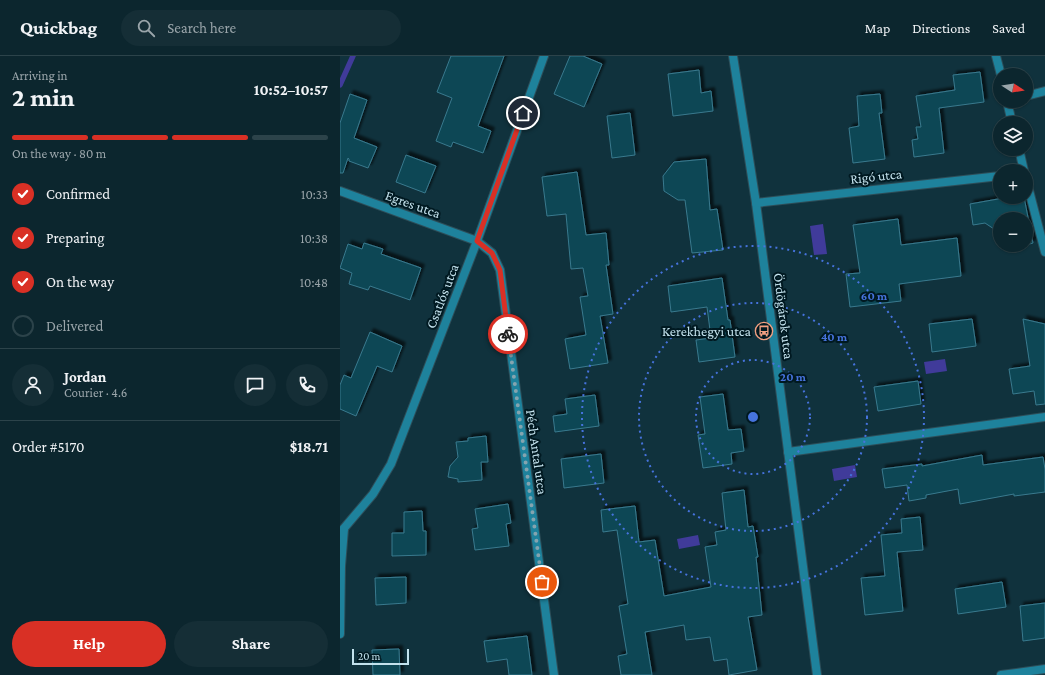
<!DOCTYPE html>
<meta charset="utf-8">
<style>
:root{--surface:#0c262e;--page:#152e36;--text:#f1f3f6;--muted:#9aa5aa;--line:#2c434a;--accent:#d93025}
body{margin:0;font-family:"Crimson Pro",serif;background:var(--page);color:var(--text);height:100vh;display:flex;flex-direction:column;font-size:15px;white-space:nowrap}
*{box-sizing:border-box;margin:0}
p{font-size:13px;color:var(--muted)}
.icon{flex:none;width:22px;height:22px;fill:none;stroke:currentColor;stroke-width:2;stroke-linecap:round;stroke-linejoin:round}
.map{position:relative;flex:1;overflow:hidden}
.drawer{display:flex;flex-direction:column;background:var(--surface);width:340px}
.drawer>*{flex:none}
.needle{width:26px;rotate:102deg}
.tools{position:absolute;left:653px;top:12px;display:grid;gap:8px}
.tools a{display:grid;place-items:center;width:40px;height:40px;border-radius:50%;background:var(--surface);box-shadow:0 1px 3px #0004,0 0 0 1px var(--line);font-size:20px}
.scale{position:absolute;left:12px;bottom:10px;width:57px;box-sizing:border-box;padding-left:4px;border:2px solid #c3e2ed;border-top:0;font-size:11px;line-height:14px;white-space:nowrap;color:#c3e2ed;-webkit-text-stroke:3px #001921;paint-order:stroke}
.pin{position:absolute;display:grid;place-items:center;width:34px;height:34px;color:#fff;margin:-17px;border:2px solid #fff;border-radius:50%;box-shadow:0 1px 4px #0007}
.courier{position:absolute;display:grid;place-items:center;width:40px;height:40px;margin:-20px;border:3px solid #d93025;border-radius:50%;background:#fff;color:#222;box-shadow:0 1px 5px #0007}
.overview em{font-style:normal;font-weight:700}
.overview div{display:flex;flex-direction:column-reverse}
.overview{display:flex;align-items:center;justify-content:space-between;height:68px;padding:0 12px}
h1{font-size:26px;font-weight:700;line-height:30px}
.bar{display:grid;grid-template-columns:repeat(4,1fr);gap:6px 4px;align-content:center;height:48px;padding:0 12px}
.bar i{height:5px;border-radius:3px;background:var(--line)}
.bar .active{background:var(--accent)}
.bar p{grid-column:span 4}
.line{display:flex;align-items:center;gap:10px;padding:0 12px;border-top:1px solid var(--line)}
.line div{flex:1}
.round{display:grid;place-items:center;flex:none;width:42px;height:42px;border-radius:21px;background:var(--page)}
ol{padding:0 12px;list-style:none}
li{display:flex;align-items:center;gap:12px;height:44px}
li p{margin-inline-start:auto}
li .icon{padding:4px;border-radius:50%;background:var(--accent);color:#fff;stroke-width:4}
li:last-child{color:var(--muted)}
li i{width:22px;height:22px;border:2px solid var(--line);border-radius:50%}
.action{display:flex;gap:8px;margin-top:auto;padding:8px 12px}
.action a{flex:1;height:46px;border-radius:24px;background:var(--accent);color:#fff;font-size:16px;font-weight:700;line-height:46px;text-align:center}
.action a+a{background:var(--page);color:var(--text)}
header{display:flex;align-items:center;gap:24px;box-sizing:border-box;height:56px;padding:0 20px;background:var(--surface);border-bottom:1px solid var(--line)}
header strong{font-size:19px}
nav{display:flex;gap:22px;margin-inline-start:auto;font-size:14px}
.search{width:280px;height:36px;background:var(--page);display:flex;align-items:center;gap:10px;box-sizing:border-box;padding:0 14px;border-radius:22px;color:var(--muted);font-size:15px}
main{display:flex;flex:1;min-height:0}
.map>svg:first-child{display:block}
.water{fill:#403b9a}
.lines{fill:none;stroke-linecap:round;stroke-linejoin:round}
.stream{stroke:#403b9a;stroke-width:5.5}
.building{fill:#0e4655;stroke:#397a8e;filter:url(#shadow)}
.street-casing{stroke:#2d4e59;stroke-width:10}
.street{stroke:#1e829c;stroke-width:8}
.done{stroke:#84a4af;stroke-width:4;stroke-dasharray:0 7.2}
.route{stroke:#d93025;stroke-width:5}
.ring{fill:none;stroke:#4673dd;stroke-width:2;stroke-dasharray:2 4}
.labels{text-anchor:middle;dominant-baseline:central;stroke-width:4;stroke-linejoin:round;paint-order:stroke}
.street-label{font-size:14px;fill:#c3e2ed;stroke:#001921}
.poi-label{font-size:14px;fill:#c3e2ed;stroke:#001921;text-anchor:end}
.centre{fill:#4673dd;stroke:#001921;stroke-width:2}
.ring-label{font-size:12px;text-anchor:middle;font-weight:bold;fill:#4673dd;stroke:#001921;stroke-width:4;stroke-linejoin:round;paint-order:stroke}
</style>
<header>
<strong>Quickbag</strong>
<div class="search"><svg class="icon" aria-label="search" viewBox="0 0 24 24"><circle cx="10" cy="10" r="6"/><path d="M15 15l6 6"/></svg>Search here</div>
<nav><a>Map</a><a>Directions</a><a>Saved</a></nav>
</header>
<main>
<section class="drawer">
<div class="overview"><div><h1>2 min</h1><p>Arriving in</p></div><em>10:52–10:57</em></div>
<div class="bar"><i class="active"></i><i class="active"></i><i class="active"></i><i></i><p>On the way · 80 m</p></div>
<ol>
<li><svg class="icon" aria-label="check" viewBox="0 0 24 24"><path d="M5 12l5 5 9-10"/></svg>Confirmed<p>10:33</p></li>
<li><svg class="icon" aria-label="check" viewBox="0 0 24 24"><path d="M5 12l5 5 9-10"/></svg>Preparing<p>10:38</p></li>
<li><svg class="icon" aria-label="check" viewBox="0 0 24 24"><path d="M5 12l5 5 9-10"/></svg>On the way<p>10:48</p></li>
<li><i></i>Delivered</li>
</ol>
<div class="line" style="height:72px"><a class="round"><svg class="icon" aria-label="person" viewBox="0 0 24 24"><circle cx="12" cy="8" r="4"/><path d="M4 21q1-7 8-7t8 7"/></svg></a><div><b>Jordan</b><p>Courier · 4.6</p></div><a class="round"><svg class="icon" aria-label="chat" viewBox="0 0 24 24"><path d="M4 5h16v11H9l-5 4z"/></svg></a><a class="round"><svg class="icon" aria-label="phone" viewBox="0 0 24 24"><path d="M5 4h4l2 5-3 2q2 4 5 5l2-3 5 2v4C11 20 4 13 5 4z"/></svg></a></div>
<div class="line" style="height:52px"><div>Order #5170</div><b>$18.71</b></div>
<div class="action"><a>Help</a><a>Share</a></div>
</section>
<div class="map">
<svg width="705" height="619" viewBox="0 0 705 619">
<defs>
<filter id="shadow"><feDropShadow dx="3.5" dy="-3.5" stdDeviation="1" flood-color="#0009"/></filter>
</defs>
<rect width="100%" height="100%" fill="#10323d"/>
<!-- water -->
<g class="water">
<path d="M 483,168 L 487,198 L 474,199 L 470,170 Z"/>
<path d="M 605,303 L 607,315 L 586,318 L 584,306 Z"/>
<path d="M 515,409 L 517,421 L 494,425 L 492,413 Z"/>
<path d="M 358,479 L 360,489 L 339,493 L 337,483 Z"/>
</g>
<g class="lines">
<!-- stream -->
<path class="stream" d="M 0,29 L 13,0"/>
</g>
<!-- building -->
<g class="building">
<path d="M 111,0 L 164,0 L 138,70 L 151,75 L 143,97 L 113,86 L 111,91 L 96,85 L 112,42 L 97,36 Z"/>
<path d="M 230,0 L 243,0 L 262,8 L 244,51 L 214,38 Z"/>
<path d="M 359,14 L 361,37 L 371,35 L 373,55 L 333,60 L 328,18 Z"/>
<path d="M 640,16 L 644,46 L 599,52 L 604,97 L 574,101 L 572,84 L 578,83 L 576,71 L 581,71 L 576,40 L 615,34 L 613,19 Z"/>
<path d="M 10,38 L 27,44 L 14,82 L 37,91 L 28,112 L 9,105 L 9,103 L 8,102 L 3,117 L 0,117 L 0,67 Z"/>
<path d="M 540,38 L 542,57 L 539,57 L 545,103 L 513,107 L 509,72 L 519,70 L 517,40 Z"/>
<path d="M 290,57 L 295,99 L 272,102 L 267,60 Z"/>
<path d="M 66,99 L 96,110 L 85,137 L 56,126 Z"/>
<path d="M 366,103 L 370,154 L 377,153 L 383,194 L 352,197 L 345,144 L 338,144 L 324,135 L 323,120 L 334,106 Z"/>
<path d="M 237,116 L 246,179 L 266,177 L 269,209 L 266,209 L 273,258 L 260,260 L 268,307 L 230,313 L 225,283 L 246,279 L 240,241 L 248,240 L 243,212 L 231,213 L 226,158 L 207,160 L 202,121 Z"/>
<path d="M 669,141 L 684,141 L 693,187 L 686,189 L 686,163 L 660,163 L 660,177 L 645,167 L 633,169 L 630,148 Z"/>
<path d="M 558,163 L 561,189 L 617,182 L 621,220 L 559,228 L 561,245 L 510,251 L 506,218 L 520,217 L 513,169 Z"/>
<path d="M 24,187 L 43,193 L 41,198 L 81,212 L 70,244 L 30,230 L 28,234 L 9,228 L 12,217 L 0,212 L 8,188 L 22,193 Z"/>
<path d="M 382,222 L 388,264 L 390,264 L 395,301 L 359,306 L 356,284 L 371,282 L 367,251 L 331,256 L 328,230 Z"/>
<path d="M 632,263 L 636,290 L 592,296 L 589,268 Z"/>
<path d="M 683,263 L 705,268 L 705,348 L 696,349 L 694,335 L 673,338 L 669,313 L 690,310 Z"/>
<path d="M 30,276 L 62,290 L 52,316 L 37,310 L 16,360 L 0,353 L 0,329 L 4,319 L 11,322 Z"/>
<path d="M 578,325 L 581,348 L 538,355 L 534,331 Z"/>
<path d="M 383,338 L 388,374 L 401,373 L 404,395 L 391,397 L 392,408 L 363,412 L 358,379 L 365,378 L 360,341 Z"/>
<path d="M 255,339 L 259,370 L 215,376 L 213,360 L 227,358 L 225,343 Z"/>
<path d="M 146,380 L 148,406 L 141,406 L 142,424 L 118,426 L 118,423 L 108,421 L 110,410 L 118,401 L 116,386 L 128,385 L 128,382 Z"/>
<path d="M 261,398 L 264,427 L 224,432 L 221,403 Z"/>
<path d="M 642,399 L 643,409 L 703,401 L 705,413 L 705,436 L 674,440 L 674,438 L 620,448 L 618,433 L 586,439 L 586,442 L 569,445 L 567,429 L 545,432 L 542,413 L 582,408 L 582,410 Z"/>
<path d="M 404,434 L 408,471 L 413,470 L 418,501 L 416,501 L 422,559 L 408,561 L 417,614 L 389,619 L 387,603 L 374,605 L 370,581 L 346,584 L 344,569 L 305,576 L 312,619 L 281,619 L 278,600 L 287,598 L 279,550 L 288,548 L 277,474 L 263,476 L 261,454 L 295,450 L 299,486 L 315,484 L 324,540 L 371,531 L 365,491 L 377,489 L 375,476 L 386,474 L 382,437 Z"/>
<path d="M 168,448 L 171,467 L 166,468 L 169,490 L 135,494 L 132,473 L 138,472 L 135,453 Z"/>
<path d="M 82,455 L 83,475 L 86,475 L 86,499 L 52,500 L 52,477 L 64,477 L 64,456 Z"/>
<path d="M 580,461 L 583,494 L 557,496 L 563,555 L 525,559 L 521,522 L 545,520 L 541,479 L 562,477 L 561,463 Z"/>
<path d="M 66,521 L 66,547 L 36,549 L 35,522 Z"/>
<path d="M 662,526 L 666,551 L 618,558 L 615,533 Z"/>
<path d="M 705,547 L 705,582 L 683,585 L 680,550 Z"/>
<path d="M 187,580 L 192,619 L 169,619 L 167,603 L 147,606 L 144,585 Z"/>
<path d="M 59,593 L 60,619 L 33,619 L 32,594 Z"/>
</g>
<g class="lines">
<defs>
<g id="street">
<path d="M 393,0 L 416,147 L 477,619"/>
<path d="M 656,0 L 661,19"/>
<path d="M 686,40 L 705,35"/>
<path d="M 667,45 L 672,67"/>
<path d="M 679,93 L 684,115"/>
<path d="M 686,123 L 705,196"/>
<path d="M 0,135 L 137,185 L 152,197 L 160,214 L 214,619"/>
<path d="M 416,147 L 660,120"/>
<path d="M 448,396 L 705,361"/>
<path d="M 0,477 L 33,438 L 51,408 L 137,185 L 204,0"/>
<path d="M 0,578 L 1,510 L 4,473"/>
<path d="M 661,619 L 705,613"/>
</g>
</defs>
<!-- street casing -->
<use href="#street" class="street-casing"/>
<!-- street -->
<use href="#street" class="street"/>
</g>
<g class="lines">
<!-- done -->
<path class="done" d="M 168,278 L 202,526"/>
<!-- route -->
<path class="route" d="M 168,278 L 160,214 L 152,197 L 137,185 L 183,57"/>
</g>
<!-- distance rings -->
<g class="ring">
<circle cx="413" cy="361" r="57"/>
<circle cx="413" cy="361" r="114"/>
<circle cx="413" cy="361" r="171"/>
</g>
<!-- icons -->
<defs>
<symbol id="bus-ring" viewBox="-11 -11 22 22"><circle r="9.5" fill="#001921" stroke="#f3a082" stroke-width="1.5"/><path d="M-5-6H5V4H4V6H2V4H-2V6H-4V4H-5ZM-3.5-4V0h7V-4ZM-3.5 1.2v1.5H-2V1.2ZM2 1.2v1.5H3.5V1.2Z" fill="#f3a082"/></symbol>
</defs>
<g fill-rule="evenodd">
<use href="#bus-ring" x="414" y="265" width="20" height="20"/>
</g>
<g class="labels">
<!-- street labels -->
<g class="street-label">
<text transform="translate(536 120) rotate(-6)">Rigó utca</text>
<text transform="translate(73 148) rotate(20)">Egres utca</text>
<text transform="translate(102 240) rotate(-69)">Csatlós utca</text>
<text transform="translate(444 260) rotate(83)">Ördögárok utca</text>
<text transform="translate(197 396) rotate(82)">Péch Antal utca</text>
</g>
<!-- poi labels -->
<g class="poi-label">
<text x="411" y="275">Kerekhegyi utca</text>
</g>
</g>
<circle cx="413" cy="361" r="6" class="centre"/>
<g class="ring-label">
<text x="534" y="244">60 m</text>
<text x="494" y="285">40 m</text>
<text x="453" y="325">20 m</text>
</g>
</svg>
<div class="tools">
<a><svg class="needle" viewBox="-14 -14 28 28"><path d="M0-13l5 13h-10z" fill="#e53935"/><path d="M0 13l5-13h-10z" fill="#9aa5aa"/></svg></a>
<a><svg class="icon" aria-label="layers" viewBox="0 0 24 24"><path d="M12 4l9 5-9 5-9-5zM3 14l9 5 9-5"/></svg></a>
<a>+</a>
<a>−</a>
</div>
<div class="scale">20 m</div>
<div class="pin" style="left:202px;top:526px;background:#ea580c"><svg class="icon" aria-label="bag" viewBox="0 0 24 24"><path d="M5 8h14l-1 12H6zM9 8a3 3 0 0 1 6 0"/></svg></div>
<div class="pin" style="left:183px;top:57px;background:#1f2937"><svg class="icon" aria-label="home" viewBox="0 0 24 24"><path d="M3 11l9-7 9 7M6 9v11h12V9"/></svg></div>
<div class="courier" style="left:168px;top:278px"><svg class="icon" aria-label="bike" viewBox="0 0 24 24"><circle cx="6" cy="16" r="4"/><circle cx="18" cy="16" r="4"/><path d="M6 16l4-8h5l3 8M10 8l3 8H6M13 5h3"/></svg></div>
</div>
</main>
